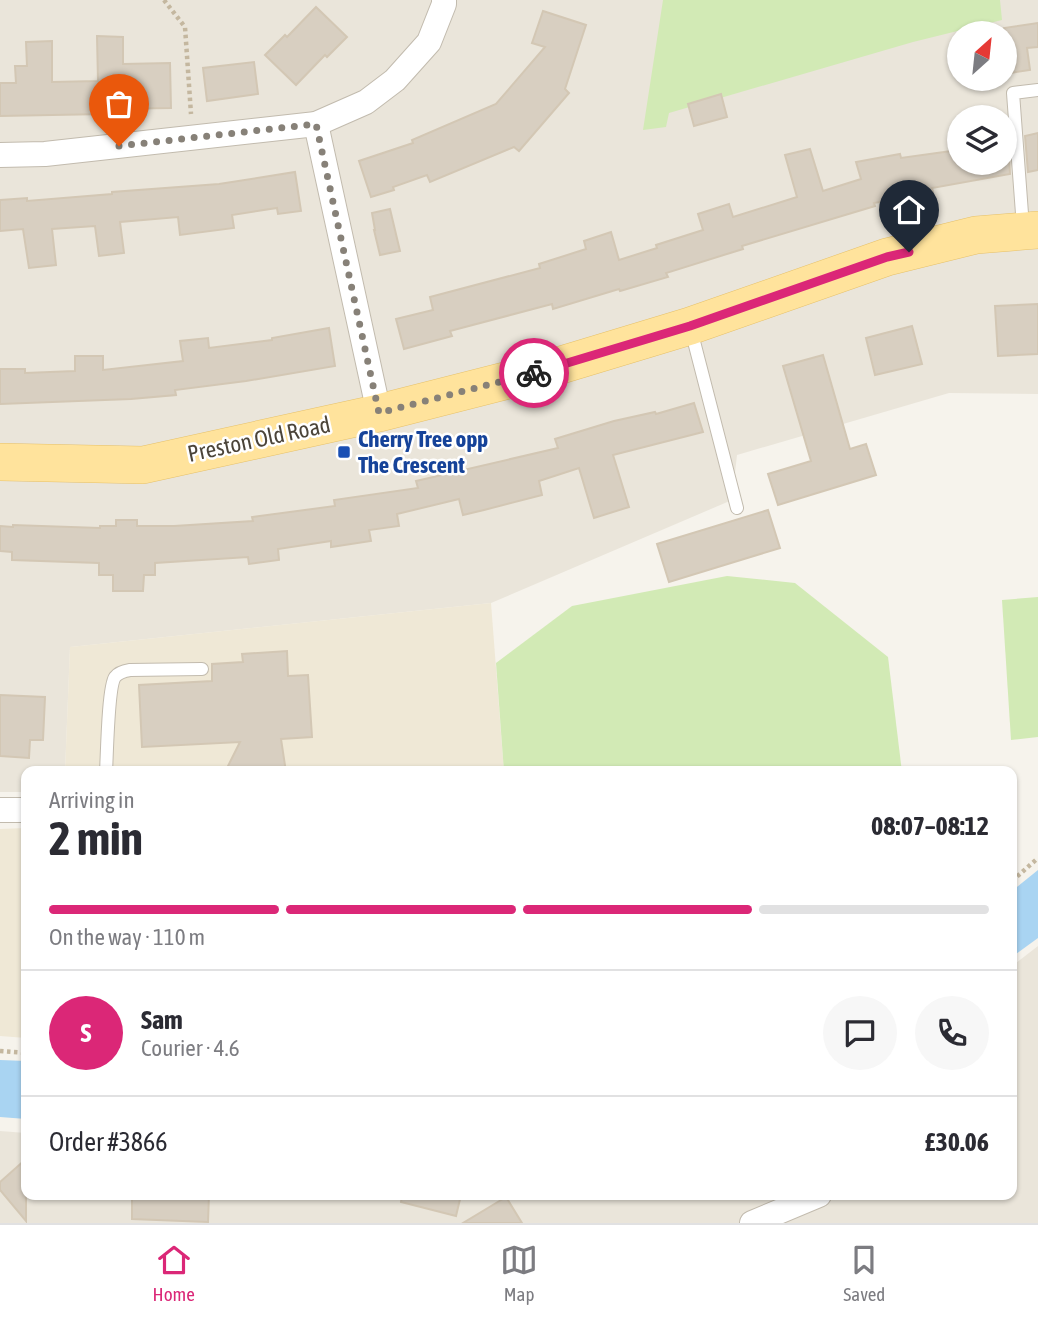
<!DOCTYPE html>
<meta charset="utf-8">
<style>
:root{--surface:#fff;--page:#f7f7f7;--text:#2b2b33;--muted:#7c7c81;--line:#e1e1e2;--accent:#db2777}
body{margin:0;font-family:"Asap Condensed",sans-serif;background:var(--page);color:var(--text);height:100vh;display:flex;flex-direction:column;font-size:26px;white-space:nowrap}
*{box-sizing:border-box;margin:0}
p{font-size:23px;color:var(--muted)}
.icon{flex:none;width:38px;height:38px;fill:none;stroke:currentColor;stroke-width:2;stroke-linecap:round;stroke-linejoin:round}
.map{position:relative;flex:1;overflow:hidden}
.side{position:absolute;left:21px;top:766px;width:996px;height:434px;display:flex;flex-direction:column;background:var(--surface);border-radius:14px;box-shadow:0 2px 5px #0004}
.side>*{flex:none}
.needle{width:46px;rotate:27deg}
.controls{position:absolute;left:947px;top:21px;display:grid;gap:14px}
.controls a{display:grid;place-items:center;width:70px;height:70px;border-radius:50%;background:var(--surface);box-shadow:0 2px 5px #0004;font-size:35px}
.pin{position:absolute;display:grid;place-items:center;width:60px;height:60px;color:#fff;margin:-72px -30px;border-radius:50% 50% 50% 0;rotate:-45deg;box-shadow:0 0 7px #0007}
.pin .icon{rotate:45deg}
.courier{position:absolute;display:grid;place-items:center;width:70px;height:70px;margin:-35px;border:5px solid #db2777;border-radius:50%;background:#fff;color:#222;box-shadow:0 2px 9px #0007}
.overview em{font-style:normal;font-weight:700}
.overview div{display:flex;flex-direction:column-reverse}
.overview{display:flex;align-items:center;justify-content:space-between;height:119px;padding:0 28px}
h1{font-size:46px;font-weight:700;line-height:52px}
.bar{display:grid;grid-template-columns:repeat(4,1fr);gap:10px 7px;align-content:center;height:84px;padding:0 28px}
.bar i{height:9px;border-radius:5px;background:var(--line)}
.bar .active{background:var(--accent)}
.bar p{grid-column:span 4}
.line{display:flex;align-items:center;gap:18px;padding:0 28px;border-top:2px solid var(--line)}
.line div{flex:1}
.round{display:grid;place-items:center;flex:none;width:74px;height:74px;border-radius:37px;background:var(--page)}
.dock{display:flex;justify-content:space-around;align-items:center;height:98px;border-top:2px solid var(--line);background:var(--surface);font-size:19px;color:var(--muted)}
.dock a{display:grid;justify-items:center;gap:4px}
.dock .active{color:var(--accent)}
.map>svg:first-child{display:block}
.residential{fill:#eae5da;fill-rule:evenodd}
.education{fill:#efe8d6}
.green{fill:#d2eab5}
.water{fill:#a9d4f2}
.building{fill:#d8cfc1;stroke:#d3c7b4;stroke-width:2}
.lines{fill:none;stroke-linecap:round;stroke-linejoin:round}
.lane-casing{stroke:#c2bbae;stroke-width:14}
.street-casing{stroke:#c2bbae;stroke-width:26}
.primary-casing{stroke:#e6c16a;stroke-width:38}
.path{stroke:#c4b79f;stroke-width:4.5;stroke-dasharray:3.5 3.5;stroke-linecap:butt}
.lane{stroke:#fff;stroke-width:12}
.street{stroke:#fff;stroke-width:24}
.primary{stroke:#ffe39c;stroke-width:37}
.done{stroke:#878178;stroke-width:7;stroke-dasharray:0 12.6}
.route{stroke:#db2777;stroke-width:9}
.transit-dot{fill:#1a4fb4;stroke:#fff;stroke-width:2.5}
.labels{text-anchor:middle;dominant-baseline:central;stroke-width:5;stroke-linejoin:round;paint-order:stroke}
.street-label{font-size:23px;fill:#4b4439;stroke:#fff}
.transit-label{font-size:23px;font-weight:bold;fill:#164399;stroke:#fff;text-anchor:start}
</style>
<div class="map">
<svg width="1038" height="1223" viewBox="0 0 1038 1223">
<rect width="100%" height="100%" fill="#f6f3ec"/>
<!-- residential -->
<g class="residential">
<path d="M 0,0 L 1038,0 L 1038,394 L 949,393 L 737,455 L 732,500 L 491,603 L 70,647 L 65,772 L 26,772 L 26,792 L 0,792 ZM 959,33 L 1004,33 L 1004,79 L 959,79 ZM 959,117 L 1004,117 L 1004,163 L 959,163 Z"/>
<path d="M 1038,946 L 1038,1223 L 0,1223 L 0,1131 L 26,1133 L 26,1195 L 1012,1195 L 1012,966 Z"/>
</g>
<!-- education -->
<g class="education">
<path d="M 491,603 L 504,772 L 65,772 L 70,647 Z"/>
<path d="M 26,828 L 26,1038 L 0,1036 L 0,829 Z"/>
</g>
<!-- green -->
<g class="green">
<path d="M 663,0 L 1000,0 L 1002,20 L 913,42 L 669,113 L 666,127 L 643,130 Z"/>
<path d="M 727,576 L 795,583 L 888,657 L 902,772 L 504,772 L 496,663 L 572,606 Z"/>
<path d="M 1038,597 L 1038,737 L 1011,740 L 1002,600 Z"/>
</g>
<!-- water -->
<g class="water">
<path d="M 1038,870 L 1038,938 L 1012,957 L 1012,891 Z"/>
<path d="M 0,1060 L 26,1061 L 26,1119 L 0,1117 Z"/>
</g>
<!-- building -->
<g class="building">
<path d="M 316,7 L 347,37 L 327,57 L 325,55 L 296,85 L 265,55 L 285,35 L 287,37 Z"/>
<path d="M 543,11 L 586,25 L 565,89 L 569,93 L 519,151 L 514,147 L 430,182 L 427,175 L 393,187 L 394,190 L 371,197 L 359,161 L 413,143 L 412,140 L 496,104 L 545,47 L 532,43 Z"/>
<path d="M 1038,23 L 1038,47 L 1027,48 L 1030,70 L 1010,73 L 1004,28 Z"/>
<path d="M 97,36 L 123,37 L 123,64 L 170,63 L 171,108 L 104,109 L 104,114 L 0,116 L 0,83 L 16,83 L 15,66 L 27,66 L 26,42 L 52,41 L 52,82 L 98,81 Z"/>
<path d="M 254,62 L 258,94 L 207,101 L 203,68 Z"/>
<path d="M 721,94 L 727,117 L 694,126 L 688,104 Z"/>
<path d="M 1038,133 L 1038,170 L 1028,172 L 1025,136 Z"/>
<path d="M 1004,139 L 1008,139 L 1010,174 L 932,188 L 933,192 L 874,203 L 875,206 L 742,246 L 743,249 L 666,273 L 668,277 L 620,291 L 619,289 L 553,309 L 552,304 L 450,331 L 452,336 L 404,349 L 396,319 L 433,310 L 430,297 L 540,268 L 539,264 L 586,249 L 584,241 L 611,232 L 619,260 L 657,248 L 656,245 L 703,230 L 698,214 L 729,204 L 733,217 L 797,197 L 785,155 L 810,149 L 823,191 L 861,179 L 856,162 L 900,154 L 901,158 L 959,150 L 959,163 L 1004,163 Z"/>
<path d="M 295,172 L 301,211 L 278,214 L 277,208 L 232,215 L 234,228 L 180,235 L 178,217 L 120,222 L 124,253 L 99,256 L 95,226 L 52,229 L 56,265 L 29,268 L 23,229 L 0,231 L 0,200 L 27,198 L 27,201 L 112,194 L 112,192 L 219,184 Z"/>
<path d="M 390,209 L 400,251 L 380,255 L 374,230 L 375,230 L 372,213 Z"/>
<path d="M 1038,304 L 1038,354 L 998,356 L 995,306 Z"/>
<path d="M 912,326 L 922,364 L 875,375 L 866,338 Z"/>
<path d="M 329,328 L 335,366 L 246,381 L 175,390 L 176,395 L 131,399 L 0,404 L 0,369 L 25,369 L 25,373 L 75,371 L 75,356 L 103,356 L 103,370 L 183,361 L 180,341 L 208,338 L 209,348 L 272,340 L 272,338 Z"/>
<path d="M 823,355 L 850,449 L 866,444 L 876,475 L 778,505 L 768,474 L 811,461 L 783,366 Z"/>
<path d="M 694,403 L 703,432 L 613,455 L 629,507 L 594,518 L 579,468 L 539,481 L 542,495 L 484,510 L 463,515 L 459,499 L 397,514 L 399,526 L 369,530 L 371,541 L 331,547 L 331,541 L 278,549 L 279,560 L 249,564 L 248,557 L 155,563 L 155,575 L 144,575 L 143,591 L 113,591 L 113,575 L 99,575 L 99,563 L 12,560 L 12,552 L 0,551 L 0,526 L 13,527 L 13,525 L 100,528 L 100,526 L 116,526 L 116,520 L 137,520 L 137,526 L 174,526 L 253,521 L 252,517 L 335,506 L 334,500 L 418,488 L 416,481 L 558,448 L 555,439 L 614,421 L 655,412 L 656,414 Z"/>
<path d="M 768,510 L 780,548 L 669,582 L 657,544 Z"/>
<path d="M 287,651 L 288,676 L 308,675 L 312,737 L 281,739 L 286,772 L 225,772 L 240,742 L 142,747 L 139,685 L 212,681 L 212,664 L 243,662 L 242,654 Z"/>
<path d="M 0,695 L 45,697 L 43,740 L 30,740 L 29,758 L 0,756 Z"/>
<path d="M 26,1159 L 26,1221 L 0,1190 L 0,1182 Z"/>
<path d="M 132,1195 L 209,1195 L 208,1222 L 132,1219 Z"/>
<path d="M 402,1195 L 461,1195 L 456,1216 L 401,1202 Z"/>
<path d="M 506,1197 L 522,1223 L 463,1223 Z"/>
</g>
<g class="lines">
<defs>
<g id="lane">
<path d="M 1023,227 L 1013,93 L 1038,90"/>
<path d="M 691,330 L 737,508"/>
<path d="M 106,772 C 107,756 108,687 115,677 C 118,673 124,671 130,670 L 202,669"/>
</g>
<g id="street">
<path d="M 316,124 L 379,413"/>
<path d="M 0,155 L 45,154 L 316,124 L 366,102 L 395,80 L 429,42 L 444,4 L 444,0"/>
<path d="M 0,810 L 26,810"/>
<path d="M 752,1223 L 819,1195"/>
</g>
<path id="primary" d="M 0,462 L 143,465 L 379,413 L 528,375 L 690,326 L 887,257 L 976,235 L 1038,230"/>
</defs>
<!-- lane casing -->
<use href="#lane" class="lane-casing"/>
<!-- street casing -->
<use href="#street" class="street-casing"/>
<!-- primary casing -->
<use href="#primary" class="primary-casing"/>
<!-- path -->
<g class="path">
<path d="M 164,0 L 185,27 L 191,114"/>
<path d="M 1012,881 L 1038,858"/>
<path d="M 0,1051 L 26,1053"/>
</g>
<!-- lane -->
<use href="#lane" class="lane"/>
<!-- street -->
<use href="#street" class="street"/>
<!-- primary -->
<use href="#primary" class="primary"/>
</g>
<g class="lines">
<!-- done -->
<path class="done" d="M 119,146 L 316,124 L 379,413 L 534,373"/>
<!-- route -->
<path class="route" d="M 534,373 L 690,326 L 887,257 L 909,252"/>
</g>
<!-- markers -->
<rect class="transit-dot" x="337" y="445" width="14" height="14" rx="3.5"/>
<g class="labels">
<!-- street labels -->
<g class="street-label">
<text transform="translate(259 439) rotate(-12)">Preston Old Road</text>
</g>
<!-- transit labels -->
<g class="transit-label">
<text x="358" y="439">Cherry Tree opp<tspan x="358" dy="26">The Crescent</tspan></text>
</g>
</g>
</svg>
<div class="controls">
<a><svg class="needle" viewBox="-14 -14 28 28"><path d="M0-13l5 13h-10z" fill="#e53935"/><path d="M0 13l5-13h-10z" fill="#7c7c81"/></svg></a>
<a><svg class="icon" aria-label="layers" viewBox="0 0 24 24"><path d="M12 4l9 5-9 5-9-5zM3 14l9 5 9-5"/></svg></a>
</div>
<div class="pin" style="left:119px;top:146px;background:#ea580c"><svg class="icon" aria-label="bag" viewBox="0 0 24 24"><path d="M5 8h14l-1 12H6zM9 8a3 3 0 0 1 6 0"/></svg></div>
<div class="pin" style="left:909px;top:252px;background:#1f2937"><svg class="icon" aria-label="home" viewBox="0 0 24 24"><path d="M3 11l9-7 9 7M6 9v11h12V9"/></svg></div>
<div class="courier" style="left:534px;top:373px"><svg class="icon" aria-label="bike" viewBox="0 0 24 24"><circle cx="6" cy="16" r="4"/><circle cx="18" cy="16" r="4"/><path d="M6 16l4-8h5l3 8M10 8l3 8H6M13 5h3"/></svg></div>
<section class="side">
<div class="overview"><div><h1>2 min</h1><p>Arriving in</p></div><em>08:07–08:12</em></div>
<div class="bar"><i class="active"></i><i class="active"></i><i class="active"></i><i></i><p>On the way · 110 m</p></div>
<div class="line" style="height:126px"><b class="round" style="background:var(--accent);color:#fff">S</b><div><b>Sam</b><p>Courier · 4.6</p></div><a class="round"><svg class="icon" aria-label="chat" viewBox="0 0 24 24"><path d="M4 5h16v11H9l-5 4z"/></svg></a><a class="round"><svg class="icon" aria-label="phone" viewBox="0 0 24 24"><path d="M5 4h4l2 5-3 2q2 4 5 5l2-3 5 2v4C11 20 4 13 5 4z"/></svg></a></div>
<div class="line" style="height:91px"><div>Order #3866</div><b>£30.06</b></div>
</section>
</div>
<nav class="dock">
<a class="active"><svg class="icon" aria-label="home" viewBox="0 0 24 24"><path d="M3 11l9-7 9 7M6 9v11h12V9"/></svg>Home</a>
<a><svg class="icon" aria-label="map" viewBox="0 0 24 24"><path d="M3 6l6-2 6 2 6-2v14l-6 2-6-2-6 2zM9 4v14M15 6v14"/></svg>Map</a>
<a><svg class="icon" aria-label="saved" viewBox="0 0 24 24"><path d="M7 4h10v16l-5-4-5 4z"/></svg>Saved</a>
</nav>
